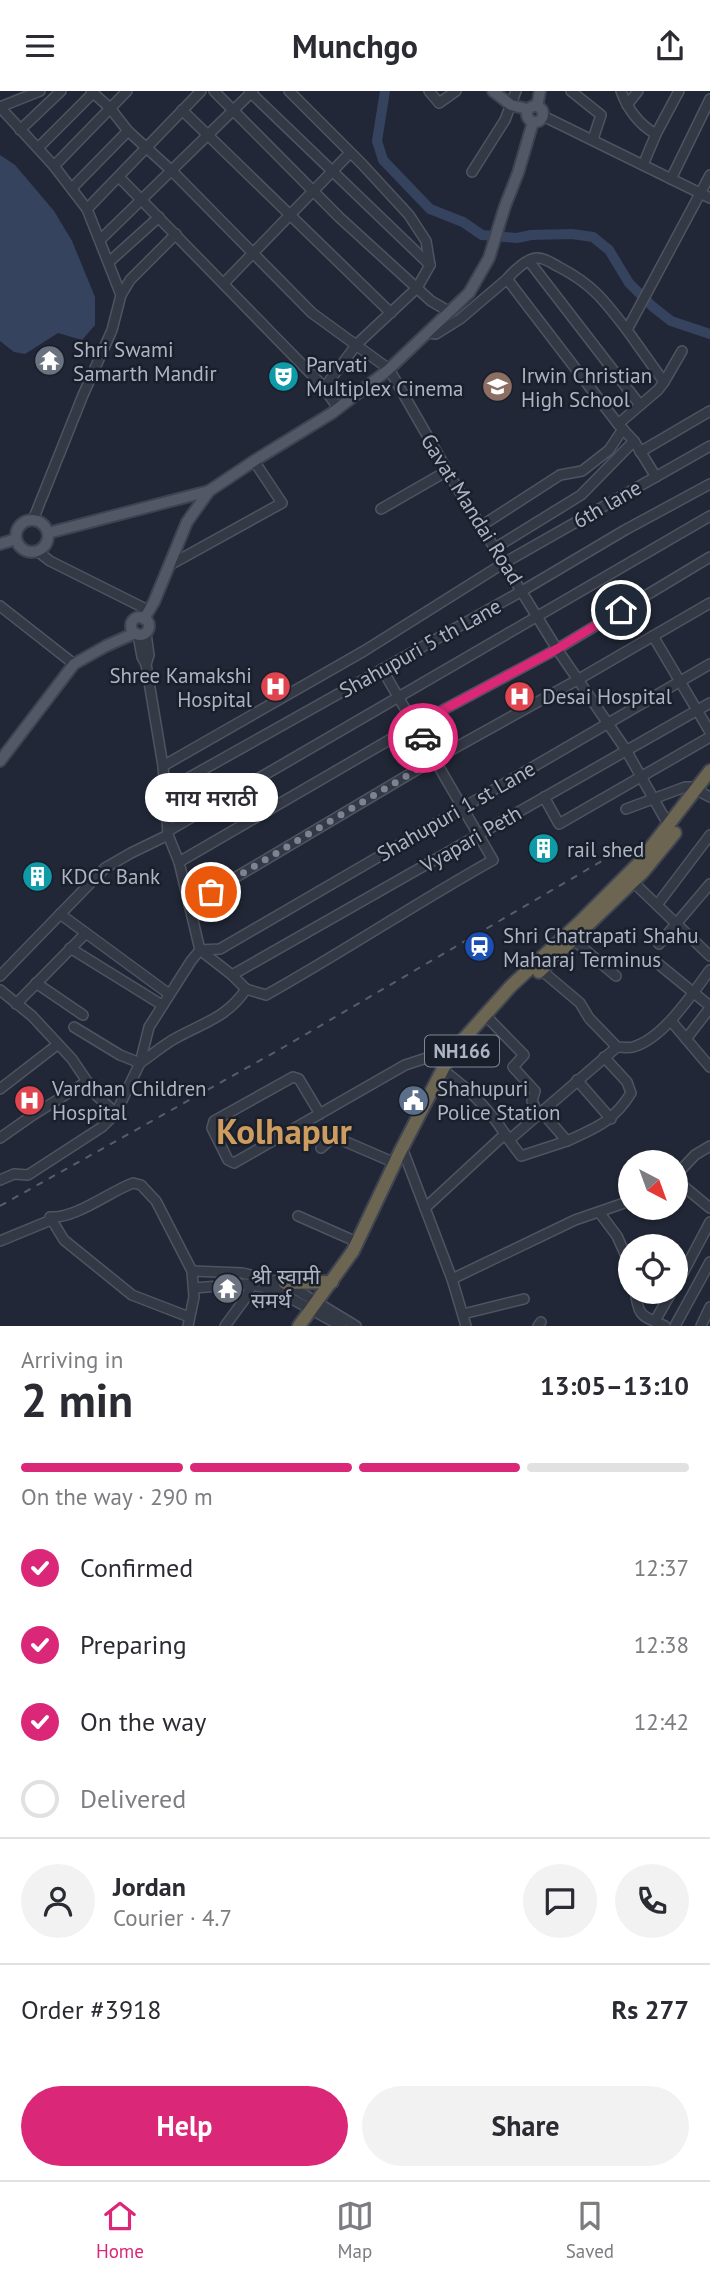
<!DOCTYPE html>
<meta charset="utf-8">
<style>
:root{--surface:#fff;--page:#f2f2f3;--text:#2b2b33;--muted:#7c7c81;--line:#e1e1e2;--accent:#db2777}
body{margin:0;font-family:"PT Sans","Noto Sans Devanagari",sans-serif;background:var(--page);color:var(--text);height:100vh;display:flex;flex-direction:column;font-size:26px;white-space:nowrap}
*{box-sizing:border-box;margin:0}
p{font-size:23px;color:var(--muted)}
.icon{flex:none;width:38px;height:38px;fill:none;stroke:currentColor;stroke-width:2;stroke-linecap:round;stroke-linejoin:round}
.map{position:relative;height:1235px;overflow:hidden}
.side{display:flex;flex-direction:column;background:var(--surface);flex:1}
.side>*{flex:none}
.needle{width:46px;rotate:139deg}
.tools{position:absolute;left:618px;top:1059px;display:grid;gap:14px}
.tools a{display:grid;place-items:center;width:70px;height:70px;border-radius:50%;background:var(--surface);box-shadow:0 2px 5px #0004;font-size:35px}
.pin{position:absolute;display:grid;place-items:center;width:60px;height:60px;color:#fff;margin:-30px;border:4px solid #fff;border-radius:50%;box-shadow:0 2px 7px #0007}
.courier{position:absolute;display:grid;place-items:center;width:70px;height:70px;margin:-35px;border:5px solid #db2777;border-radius:50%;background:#fff;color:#222;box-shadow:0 2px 9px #0007}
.bubble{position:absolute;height:49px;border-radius:24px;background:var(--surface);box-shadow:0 2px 5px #0004;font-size:23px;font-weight:600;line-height:49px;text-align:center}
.summary em{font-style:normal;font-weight:600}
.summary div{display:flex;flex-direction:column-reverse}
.summary{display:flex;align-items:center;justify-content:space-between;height:119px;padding:0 21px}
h1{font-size:46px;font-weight:600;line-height:52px}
.bar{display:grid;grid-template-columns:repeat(4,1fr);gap:10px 7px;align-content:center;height:84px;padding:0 21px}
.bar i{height:9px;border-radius:5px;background:var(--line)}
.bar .current{background:var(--accent)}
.bar p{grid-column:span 4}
.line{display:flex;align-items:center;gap:18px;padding:0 21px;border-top:2px solid var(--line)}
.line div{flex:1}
.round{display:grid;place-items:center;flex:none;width:74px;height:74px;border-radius:37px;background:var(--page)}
ol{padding:0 21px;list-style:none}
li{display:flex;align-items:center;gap:21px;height:77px}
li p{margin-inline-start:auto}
li .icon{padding:7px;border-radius:50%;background:var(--accent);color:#fff;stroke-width:4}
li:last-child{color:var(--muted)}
li i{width:38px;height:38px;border:4px solid var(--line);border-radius:50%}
.button{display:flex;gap:14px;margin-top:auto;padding:14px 21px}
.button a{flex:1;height:80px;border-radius:42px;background:var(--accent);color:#fff;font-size:28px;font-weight:600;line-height:80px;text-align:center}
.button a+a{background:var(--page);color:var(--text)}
header{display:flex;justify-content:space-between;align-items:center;height:91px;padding:0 21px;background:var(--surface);font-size:32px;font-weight:600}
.dock{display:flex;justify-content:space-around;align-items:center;height:98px;border-top:2px solid var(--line);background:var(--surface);font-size:19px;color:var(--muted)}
.dock a{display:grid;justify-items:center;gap:4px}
.dock .current{color:var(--accent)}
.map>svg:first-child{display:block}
.water{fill:#36435e}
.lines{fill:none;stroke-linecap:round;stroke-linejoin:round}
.river{stroke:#36435e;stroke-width:10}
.minor-casing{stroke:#4e5461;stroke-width:12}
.major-casing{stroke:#3d4350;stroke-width:14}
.highway-casing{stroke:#3e4451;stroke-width:16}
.minor{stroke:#343946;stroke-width:9}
.major{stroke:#525866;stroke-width:10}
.highway{stroke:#6c6551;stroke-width:12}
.rail{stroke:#565d6d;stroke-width:2;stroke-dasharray:7 7;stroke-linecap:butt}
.done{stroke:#7d8392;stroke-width:7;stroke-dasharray:0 12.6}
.route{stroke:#db2777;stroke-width:9}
.labels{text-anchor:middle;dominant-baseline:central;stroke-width:5;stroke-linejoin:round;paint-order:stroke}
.shield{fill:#191f2b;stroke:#818795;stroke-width:2}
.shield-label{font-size:19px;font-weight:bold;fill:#aeb4c3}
.poi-label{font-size:21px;fill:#aeb4c3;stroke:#191f2b;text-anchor:start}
.street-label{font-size:21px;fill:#aeb4c3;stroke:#191f2b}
.town-label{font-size:35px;font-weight:bold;fill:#ce9c5e;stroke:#191f2b}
</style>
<header><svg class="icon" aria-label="menu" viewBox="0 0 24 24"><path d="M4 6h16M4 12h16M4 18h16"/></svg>Munchgo<svg class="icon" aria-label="share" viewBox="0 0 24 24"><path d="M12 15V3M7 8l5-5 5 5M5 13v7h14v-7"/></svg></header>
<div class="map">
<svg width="710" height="1235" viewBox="0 0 710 1235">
<rect width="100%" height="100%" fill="#212736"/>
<!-- water -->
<path class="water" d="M 0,64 L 15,74 L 54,120 L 72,150 L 95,206 L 95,234 L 82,249 L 58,242 L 25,263 L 14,261 L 0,250 Z"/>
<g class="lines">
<!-- river -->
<path class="river" d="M 385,0 L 377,50 L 383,69 L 430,118 L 463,131 L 482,144 L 517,147 L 531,144 L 572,143 L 593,146 L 609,159 L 629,192 L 652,215 L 671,230 L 710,243"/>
<defs>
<g id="minor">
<path d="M 91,0 L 110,17 L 128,40 L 172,80 L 312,222 L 389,278 L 455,393 L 557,558 L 626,659 L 669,735"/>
<path d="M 214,0 L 339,126 L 431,210 L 450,221"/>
<path d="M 249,0 L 430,174 L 417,197 L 357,253 L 324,297"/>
<path d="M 289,0 L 362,73 L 409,124 L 426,150 L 430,174"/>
<path d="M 429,0 L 439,12 L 456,0"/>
<path d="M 571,0 L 601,24 L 593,48"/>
<path d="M 621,0 C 627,17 639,34 656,43"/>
<path d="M 627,14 L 638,0"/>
<path d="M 0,16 L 54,75 L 87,118"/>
<path d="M 0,16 L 40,0"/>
<path d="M 182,19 L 391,222"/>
<path d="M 543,25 L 710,107"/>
<path d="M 20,39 L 61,0"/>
<path d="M 38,57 L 93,2"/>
<path d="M 643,74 L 656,43 L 679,0"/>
<path d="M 54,75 L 127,0"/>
<path d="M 472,81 L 505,29 L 516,0"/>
<path d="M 120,87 L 322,294 L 338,317"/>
<path d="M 671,88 L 710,8"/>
<path d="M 72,97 L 128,40"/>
<path d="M 100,149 L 253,0"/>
<path d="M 529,170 L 640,314"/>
<path d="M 109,171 L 159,126"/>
<path d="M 224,192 L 350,62"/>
<path d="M 121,204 L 130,189 L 176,143"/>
<path d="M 428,242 L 436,243 L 460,228 L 507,188"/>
<path d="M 664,291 L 682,260"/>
<path d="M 618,333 L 507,188 C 513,181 528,166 538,167 C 545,167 553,173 559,176 C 592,193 604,209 627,239"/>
<path d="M 640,361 L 710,320"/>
<path d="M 656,386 L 634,350 L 618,333 L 658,299 L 664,291 L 627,239 L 710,84"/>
<path d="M 381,418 L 447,380"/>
<path d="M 33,429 L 83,304 L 112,239 L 121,204 L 87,118 L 201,0"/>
<path d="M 481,435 L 560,384 L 582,380 L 609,359 L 623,338"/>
<path d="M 495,457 L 581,404 L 634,350"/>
<path d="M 37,460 L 50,470 L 148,519"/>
<path d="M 168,475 L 282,412 L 254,370"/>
<path d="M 0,515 L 74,573"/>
<path d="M 146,542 L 149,564 L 146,573"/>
<path d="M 653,545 L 710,641"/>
<path d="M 163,675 L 364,560 L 504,472 L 710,355"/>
<path d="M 165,700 L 522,500 L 625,439 L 710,393"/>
<path d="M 544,706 L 559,733 L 710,646"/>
<path d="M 626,718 L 685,696 L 691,696 L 710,706"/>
<path d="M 168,740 L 710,425"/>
<path d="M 179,771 L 415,634 L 557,558 L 710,466"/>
<path d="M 633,791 L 710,865"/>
<path d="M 189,814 L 435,668 L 579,588 L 710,512"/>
<path d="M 657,814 L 710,744"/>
<path d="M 60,823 L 169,903"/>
<path d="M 569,845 L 616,885"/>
<path d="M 659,853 L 710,793"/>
<path d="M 70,857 L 162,914"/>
<path d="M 200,859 L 220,858 L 710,573"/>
<path d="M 656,871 L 710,915"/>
<path d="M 541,879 L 580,912 L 589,927 L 617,956 C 622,956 629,957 633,956 C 663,948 692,903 710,879"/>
<path d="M 232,884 L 710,612"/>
<path d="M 0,885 L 105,777 L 131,762 L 168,744"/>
<path d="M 36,892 L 83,924"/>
<path d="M 246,898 L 266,904 C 343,861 416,812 493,769 L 382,578"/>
<path d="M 0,899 L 32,925 L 72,968 L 97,1005 L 116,1022 L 102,1036 L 28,1084 L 14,1083 L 0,1089"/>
<path d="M 16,913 L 85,843"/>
<path d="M 489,928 L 524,964 L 513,976 L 535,1000 L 532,1010 L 538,1022"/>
<path d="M 671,930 L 710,976"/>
<path d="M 74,936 L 120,964 L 140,972 C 152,964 163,954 176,947 C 203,932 228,926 246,898 L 232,884 L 200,859"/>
<path d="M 686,948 L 710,917"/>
<path d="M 577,989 L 611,1028"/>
<path d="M 0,998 L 57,954"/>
<path d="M 541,1020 L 567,1050 C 596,1037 614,1030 631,1002 L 627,991 L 604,966"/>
<path d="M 116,1022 L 140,972 L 149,936 L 191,870 L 200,859 L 179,771 L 168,744 L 163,675 L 146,573 L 142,566 L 138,544"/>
<path d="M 320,1023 L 299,988 L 293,986 L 214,1030 L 212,1037 L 228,1069 L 234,1072 L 405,974 L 445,961 L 452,969"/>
<path d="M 505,1043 L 509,1049 L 617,956"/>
<path d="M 0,1047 L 30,1026 L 86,991"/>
<path d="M 509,1049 L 521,1065 L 567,1050"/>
<path d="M 321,1057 L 332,1047 L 337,1047 L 395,1072"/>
<path d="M 404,1062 L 452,1188 L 466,1235"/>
<path d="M 676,1084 L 695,1064 L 710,1055"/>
<path d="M 676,1089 L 710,1117"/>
<path d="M 425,1117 L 505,1043 C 489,1018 471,1000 447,982"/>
<path d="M 599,1121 L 617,1145 L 630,1174"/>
<path d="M 298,1125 L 357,1151"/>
<path d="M 0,1150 L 51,1129"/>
<path d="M 192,1180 L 242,1182 L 285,1192 L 356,1235"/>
<path d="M 452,1188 L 575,1129 L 630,1110"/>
<path d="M 676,1195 L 710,1131"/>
<path d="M 194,1197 L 244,1193 L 274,1198 L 341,1235"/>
<path d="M 635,1200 C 639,1228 642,1224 665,1235"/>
<path d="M 463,1223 L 524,1208"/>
<path d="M 655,1230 L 672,1200"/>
<path d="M 188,1235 L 194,1206 L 192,1180 L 156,1110 L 141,1094 L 133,1092 C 109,1101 75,1128 50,1126 L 64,1149 L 132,1204 L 189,1226"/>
<path d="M 225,1235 L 247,1205 L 253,1189"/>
<path d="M 538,1235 L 541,1231"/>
<path d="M 675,1235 L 710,1171"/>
<path d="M 701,1235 L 710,1216"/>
</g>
<g id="major">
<path d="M 493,0 L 511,14 L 527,18"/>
<circle cx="535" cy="23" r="8"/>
<path d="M 537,15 L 540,0"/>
<circle cx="32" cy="445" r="16"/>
<path d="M 48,442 L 209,400"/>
<path d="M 0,453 L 16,448"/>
<circle cx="140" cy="535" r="9"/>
<path d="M 144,528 L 154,511 L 187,431 L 209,400 L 257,368 L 332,322 L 388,279 L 469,202 L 489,167 L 505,115 L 518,82 L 533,31"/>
<path d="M 0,670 L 74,573 L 106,555 L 135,542"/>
</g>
<g id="highway">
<path d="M 539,881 L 643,781 L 675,742"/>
<path d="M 285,1192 L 332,1191"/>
<path d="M 299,1235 L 353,1160 L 400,1061 L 446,972 L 461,951 L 511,895 L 580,831 L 638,773 L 710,680"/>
</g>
</defs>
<!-- minor casing -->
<use href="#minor" class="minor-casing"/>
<!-- major casing -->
<use href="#major" class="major-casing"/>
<!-- highway casing -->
<use href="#highway" class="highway-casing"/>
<!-- minor -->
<use href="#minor" class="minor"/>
<!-- major -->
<use href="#major" class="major"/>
<!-- highway -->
<use href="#highway" class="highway"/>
<!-- rail -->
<path class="rail" d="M 0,1115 L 284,956 L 619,760"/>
</g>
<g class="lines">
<!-- done -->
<path class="done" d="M 211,801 L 435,668 L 423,647"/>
<!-- route -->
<path class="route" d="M 423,647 L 415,634 L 557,558 L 621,519"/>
</g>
<!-- icons -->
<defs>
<symbol id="temple-disc" viewBox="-11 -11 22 22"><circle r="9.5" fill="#6b7280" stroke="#191f2b"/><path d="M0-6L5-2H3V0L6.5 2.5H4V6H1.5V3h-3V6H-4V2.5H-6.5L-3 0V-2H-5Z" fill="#fff"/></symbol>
<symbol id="theatre-disc" viewBox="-11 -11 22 22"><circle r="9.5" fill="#0f9aa8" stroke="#191f2b"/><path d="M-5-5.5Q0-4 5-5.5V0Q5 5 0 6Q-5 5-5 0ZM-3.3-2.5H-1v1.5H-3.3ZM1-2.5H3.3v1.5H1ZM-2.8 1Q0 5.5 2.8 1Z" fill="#fff"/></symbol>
<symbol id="school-disc" viewBox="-11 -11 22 22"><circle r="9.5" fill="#8d6e63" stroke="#191f2b"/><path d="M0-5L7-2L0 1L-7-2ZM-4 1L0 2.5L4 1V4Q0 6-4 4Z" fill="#fff"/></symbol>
<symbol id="hospital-disc" viewBox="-11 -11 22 22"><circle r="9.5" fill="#e0444e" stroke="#191f2b"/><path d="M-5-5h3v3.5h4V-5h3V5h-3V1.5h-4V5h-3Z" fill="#fff"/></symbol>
<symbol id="building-disc" viewBox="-11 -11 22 22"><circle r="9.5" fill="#0f9aa8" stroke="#191f2b"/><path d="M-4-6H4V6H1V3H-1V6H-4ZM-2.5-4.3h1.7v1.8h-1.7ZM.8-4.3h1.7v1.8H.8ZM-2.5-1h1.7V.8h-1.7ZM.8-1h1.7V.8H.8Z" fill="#fff"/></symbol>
<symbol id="station-disc" viewBox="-11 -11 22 22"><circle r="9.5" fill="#1a4fb4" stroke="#191f2b"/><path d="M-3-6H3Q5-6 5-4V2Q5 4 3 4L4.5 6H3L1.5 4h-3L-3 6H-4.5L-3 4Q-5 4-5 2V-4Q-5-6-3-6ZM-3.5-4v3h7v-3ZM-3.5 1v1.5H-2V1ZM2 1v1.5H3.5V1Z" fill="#fff"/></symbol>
<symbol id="civic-disc" viewBox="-11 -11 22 22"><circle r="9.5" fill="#5c6f8a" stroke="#191f2b"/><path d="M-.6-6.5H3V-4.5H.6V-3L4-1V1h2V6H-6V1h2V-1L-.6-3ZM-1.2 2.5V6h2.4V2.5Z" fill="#fff"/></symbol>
</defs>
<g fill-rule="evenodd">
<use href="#temple-disc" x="32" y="252" width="35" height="35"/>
<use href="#theatre-disc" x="266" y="268" width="35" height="35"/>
<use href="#school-disc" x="480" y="278" width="35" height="35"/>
<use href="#hospital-disc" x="258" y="578" width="35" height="35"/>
<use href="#hospital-disc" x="502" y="588" width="35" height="35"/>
<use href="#building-disc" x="526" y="740" width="35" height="35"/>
<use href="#building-disc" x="20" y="768" width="35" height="35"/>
<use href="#station-disc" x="462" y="838" width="35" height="35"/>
<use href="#hospital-disc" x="12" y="992" width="35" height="35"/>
<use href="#civic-disc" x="396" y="992" width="35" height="35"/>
<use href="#temple-disc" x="210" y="1180" width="35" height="35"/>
</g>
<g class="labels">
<!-- shield labels -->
<rect class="shield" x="425" y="944.5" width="74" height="31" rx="5"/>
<g class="shield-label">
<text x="462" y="960">NH166</text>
</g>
<!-- poi labels -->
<g class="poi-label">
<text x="73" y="258">Shri Swami<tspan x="73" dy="24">Samarth Mandir</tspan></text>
<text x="306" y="273">Parvati<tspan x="306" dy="24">Multiplex Cinema</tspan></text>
<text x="521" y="284">Irwin Christian<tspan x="521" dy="24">High School</tspan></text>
<text x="252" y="584" text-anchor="end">Shree Kamakshi<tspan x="252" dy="24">Hospital</tspan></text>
<text x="542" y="605">Desai Hospital</text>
<text x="567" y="758">rail shed</text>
<text x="61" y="785">KDCC Bank</text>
<text x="503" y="844">Shri Chatrapati Shahu<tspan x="503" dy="24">Maharaj Terminus</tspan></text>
<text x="52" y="997">Vardhan Children<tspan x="52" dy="24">Hospital</tspan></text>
<text x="437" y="997">Shahupuri<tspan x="437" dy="24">Police Station</tspan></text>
<text x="251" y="1185">श्री स्वामी<tspan x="251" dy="24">समर्थ</tspan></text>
</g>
<!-- street labels -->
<g class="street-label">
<text transform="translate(607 413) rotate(-30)">6th lane</text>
<text transform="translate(472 418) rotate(58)">Gavat Mandai Road</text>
<text transform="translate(420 557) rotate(-29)">Shahupuri 5 th Lane</text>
<text transform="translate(456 720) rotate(-30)">Shahupuri 1 st Lane</text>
<text transform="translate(471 748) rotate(-30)">Vyapari Peth</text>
</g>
<!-- town labels -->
<g class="town-label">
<text x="284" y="1040">Kolhapur</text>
</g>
</g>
</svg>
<div class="tools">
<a><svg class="needle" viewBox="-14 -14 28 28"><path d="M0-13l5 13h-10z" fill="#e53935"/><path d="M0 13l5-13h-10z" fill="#7c7c81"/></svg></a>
<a><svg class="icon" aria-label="locate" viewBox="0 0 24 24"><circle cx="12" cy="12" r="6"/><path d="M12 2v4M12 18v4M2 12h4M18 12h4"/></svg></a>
</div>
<div class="pin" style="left:211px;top:801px;background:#ea580c"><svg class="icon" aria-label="bag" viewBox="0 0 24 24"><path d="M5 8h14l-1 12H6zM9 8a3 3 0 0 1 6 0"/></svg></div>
<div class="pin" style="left:621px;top:519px;background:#1f2937"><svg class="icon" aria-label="home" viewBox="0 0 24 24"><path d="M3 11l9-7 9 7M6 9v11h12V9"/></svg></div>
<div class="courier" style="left:423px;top:647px"><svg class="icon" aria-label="car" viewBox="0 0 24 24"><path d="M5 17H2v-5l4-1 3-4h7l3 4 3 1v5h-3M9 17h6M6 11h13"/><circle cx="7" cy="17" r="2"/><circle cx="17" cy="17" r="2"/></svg></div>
<div class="bubble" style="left:145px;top:682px;width:133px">माय मराठी</div>
</div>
<section class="side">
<div class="summary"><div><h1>2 min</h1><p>Arriving in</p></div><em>13:05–13:10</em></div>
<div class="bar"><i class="current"></i><i class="current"></i><i class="current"></i><i></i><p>On the way · 290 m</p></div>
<ol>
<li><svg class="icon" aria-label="check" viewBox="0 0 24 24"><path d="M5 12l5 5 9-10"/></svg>Confirmed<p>12:37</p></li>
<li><svg class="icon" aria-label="check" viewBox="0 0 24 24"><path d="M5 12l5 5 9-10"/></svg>Preparing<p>12:38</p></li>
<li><svg class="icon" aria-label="check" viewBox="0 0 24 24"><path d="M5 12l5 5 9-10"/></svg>On the way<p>12:42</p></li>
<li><i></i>Delivered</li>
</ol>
<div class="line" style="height:126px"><a class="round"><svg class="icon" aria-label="person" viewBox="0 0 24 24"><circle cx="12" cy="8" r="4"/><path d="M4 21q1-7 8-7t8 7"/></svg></a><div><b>Jordan</b><p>Courier · 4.7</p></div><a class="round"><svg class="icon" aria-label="chat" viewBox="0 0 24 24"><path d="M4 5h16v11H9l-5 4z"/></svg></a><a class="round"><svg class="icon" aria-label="phone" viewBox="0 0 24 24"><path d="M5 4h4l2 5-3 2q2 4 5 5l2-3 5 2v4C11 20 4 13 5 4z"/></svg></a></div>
<div class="line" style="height:91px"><div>Order #3918</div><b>Rs 277</b></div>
<div class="button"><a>Help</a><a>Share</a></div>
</section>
<nav class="dock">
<a class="current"><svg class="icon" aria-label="home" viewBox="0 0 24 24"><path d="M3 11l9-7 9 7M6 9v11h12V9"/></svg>Home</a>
<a><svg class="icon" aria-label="map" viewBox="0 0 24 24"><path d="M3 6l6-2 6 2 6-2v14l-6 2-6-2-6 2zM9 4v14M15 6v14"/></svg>Map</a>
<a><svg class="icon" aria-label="saved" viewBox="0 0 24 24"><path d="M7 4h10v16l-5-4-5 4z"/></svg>Saved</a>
</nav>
